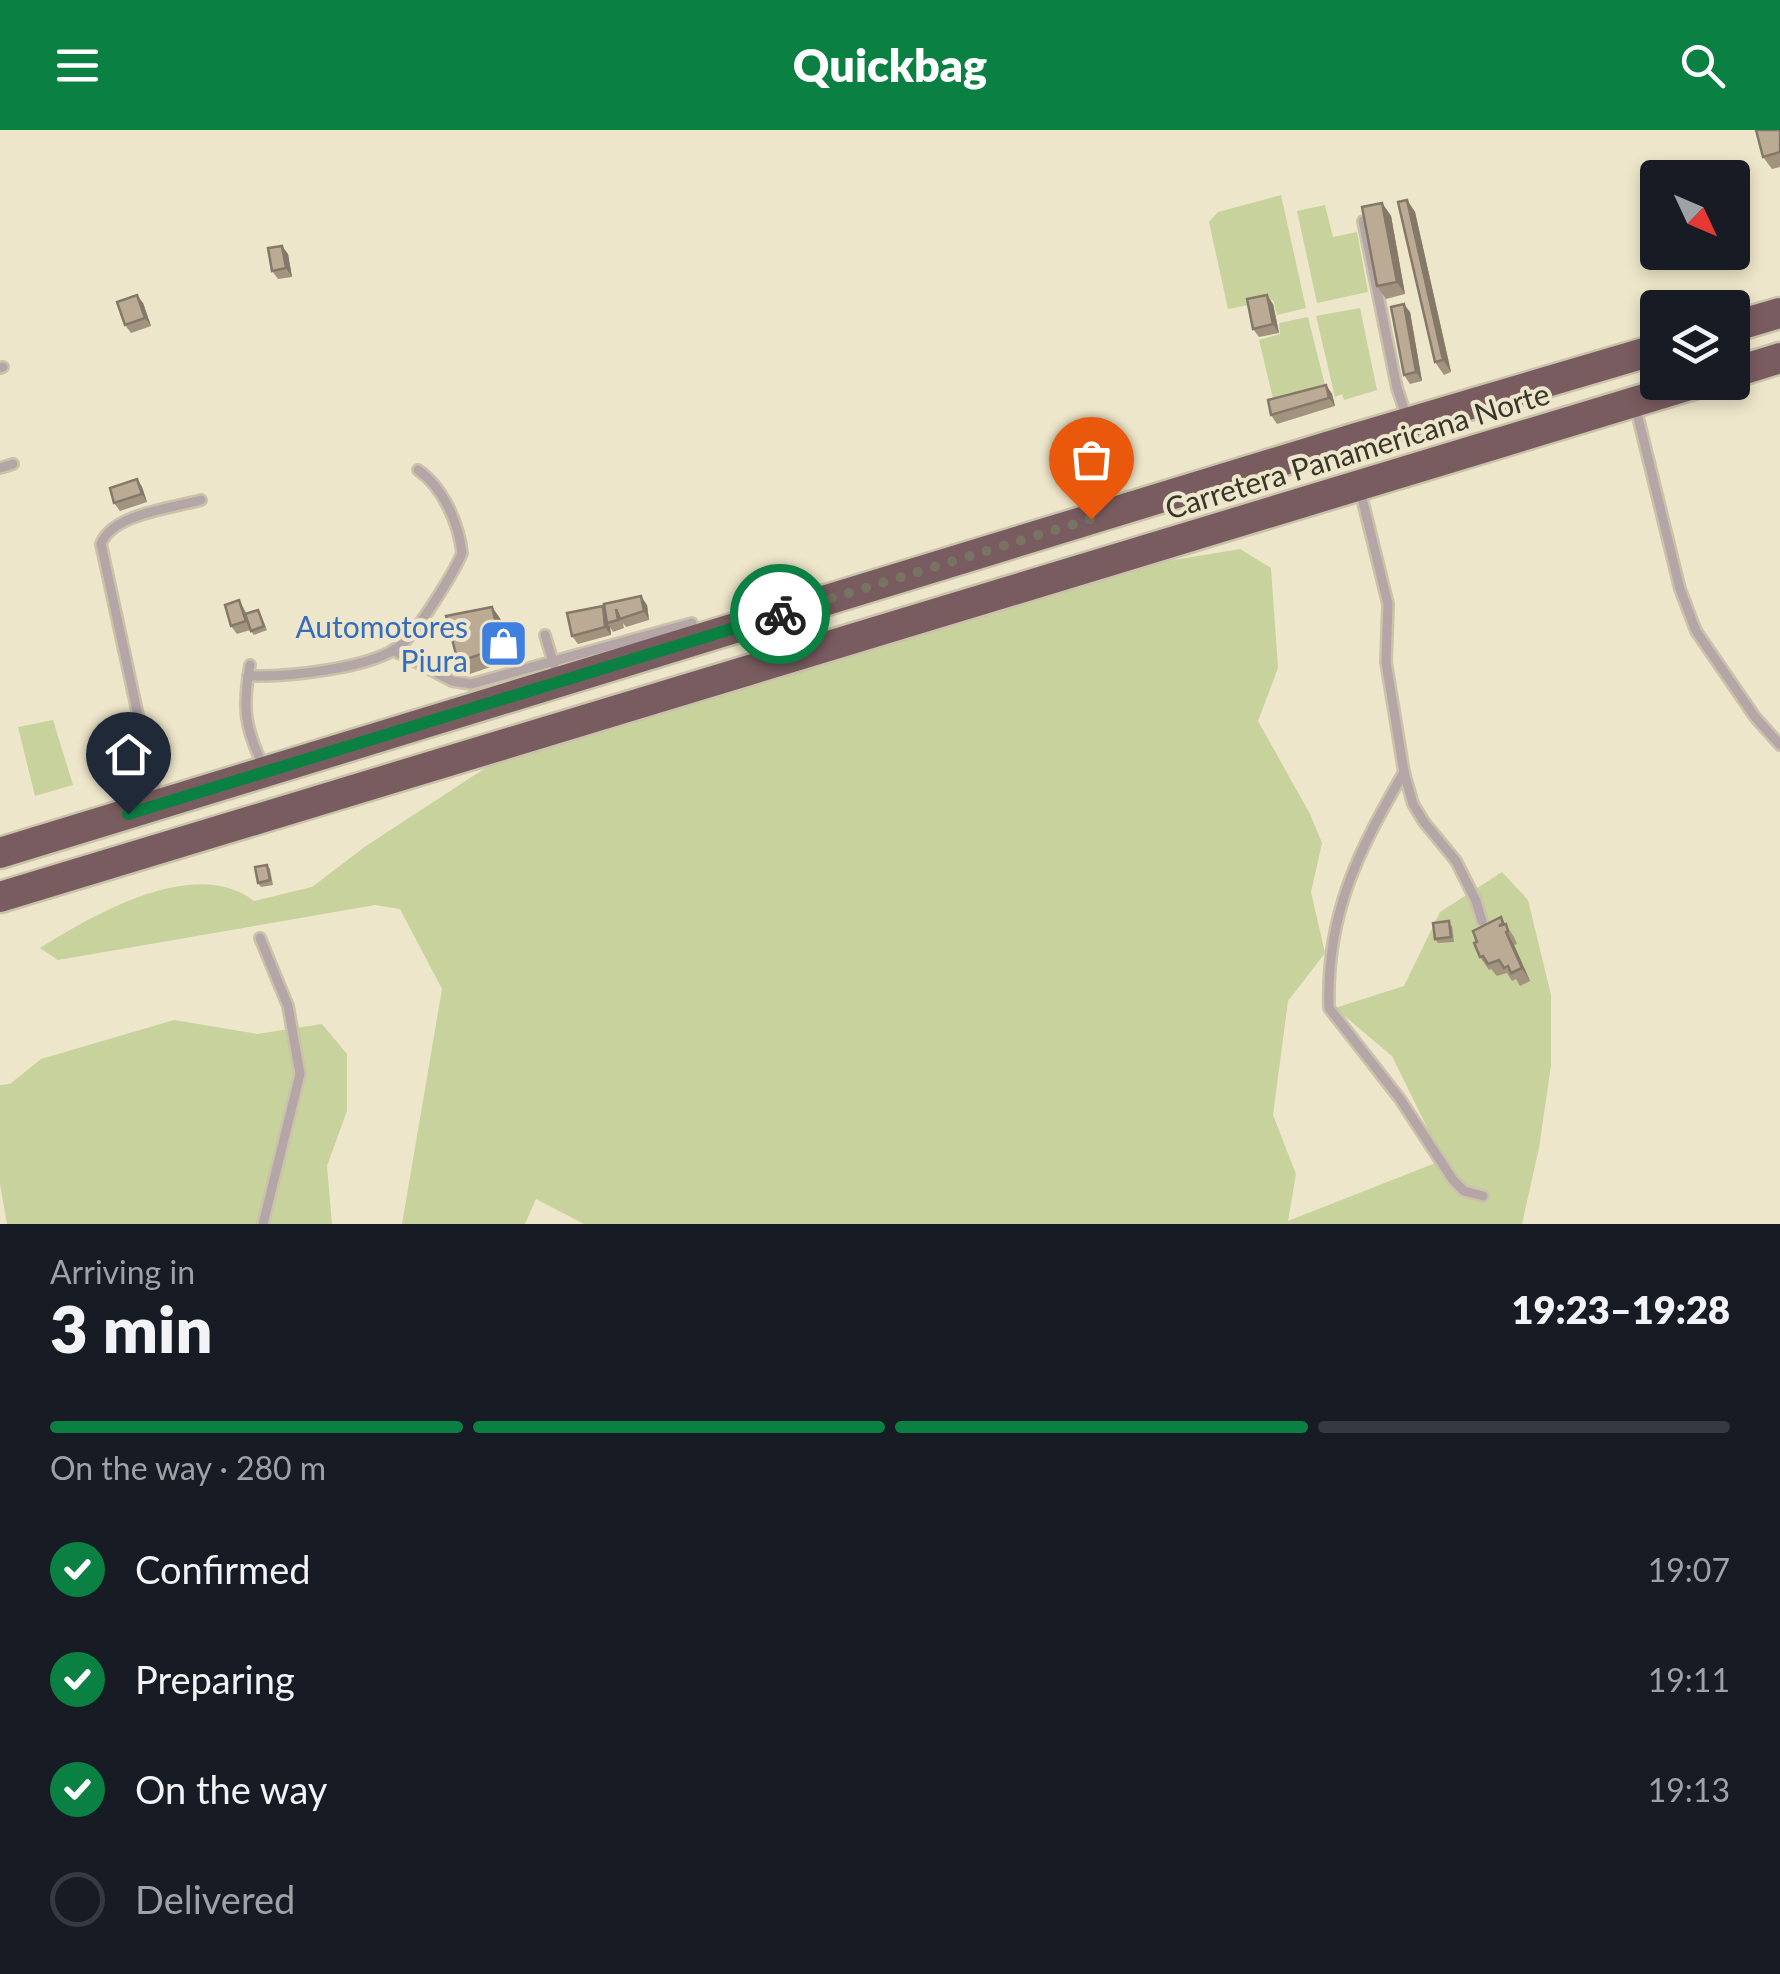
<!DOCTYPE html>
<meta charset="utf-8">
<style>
:root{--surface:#171b24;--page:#20242c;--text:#f1f3f6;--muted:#9ea1a6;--line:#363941;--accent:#0b8043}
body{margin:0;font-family:Lato,sans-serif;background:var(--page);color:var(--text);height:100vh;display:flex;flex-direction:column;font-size:38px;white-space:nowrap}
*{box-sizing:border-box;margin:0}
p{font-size:32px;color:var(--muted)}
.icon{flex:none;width:55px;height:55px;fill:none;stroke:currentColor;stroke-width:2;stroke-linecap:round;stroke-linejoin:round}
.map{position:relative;height:1094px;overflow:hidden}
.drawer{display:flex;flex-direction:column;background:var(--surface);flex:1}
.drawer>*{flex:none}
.needle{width:65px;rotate:134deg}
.controls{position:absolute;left:1640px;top:30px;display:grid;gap:20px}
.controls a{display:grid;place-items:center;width:110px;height:110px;border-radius:10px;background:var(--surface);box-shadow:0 5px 15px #0003;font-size:50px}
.pin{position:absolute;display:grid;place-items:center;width:85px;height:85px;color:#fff;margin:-102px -42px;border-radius:50% 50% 50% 0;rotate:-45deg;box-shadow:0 0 10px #0007}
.pin .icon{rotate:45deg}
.courier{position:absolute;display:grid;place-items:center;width:100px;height:100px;margin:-50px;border:8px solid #0b8043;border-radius:50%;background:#fff;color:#222;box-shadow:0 2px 12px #0007}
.summary em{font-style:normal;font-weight:800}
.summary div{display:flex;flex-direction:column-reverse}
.summary{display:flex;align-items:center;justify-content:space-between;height:170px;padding:0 50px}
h1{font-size:65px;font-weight:800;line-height:75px}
.bar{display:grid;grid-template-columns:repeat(4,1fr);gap:15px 10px;align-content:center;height:120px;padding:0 50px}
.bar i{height:12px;border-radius:8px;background:var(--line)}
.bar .selected{background:var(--accent)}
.bar p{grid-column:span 4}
ol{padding:0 50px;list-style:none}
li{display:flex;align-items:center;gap:30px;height:110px}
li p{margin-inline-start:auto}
li .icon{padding:10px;border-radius:50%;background:var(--accent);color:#fff;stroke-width:4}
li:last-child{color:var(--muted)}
li i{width:55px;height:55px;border:5px solid var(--line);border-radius:50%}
header{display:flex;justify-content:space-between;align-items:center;height:130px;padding:0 50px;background:var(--accent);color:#fff;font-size:45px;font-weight:800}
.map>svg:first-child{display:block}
.green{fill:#c8d29d}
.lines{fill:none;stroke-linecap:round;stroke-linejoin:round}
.service-casing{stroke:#cac3aa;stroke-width:14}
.motorway-casing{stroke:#cac3aa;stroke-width:35}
.service{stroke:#b4a5a7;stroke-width:9}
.motorway{stroke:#795c60;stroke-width:30}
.wall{fill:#a2937f}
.shaded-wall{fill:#847868}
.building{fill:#bcab94;stroke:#847868;stroke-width:2.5}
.done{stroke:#787362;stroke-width:10;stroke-dasharray:0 18}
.route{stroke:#0b8043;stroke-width:12}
.labels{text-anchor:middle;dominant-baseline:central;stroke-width:8;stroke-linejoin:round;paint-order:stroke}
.street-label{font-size:30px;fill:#38352a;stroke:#eee6ca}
.shop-label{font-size:30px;fill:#366cbe;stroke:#eee6ca;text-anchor:end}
</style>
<header><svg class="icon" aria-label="menu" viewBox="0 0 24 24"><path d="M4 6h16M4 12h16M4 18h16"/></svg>Quickbag<svg class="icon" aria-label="search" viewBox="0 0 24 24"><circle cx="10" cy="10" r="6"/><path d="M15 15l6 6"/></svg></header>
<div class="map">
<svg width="1780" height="1094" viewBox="0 0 1780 1094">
<rect width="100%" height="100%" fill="#eee6ca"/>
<!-- green -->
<g class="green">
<path d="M 1281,65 L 1306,178 L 1277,185 L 1273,170 L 1228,179 L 1209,92 L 1218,82 Z"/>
<path d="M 1325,75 L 1333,107 L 1357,102 L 1368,162 L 1317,173 L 1297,81 Z"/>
<path d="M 1360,178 L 1377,260 L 1344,270 L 1342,264 L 1335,267 L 1316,186 Z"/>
<path d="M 1308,187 L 1327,263 L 1275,277 L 1259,210 L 1280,204 L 1279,193 Z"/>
<path d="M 1240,419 L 1271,438 L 1278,538 L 1258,591 L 1310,684 L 1322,713 L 1311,762 L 1325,823 L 1288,871 L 1273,985 L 1296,1044 L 1288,1091 L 1443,1030 L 1392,926 L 1335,878 L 1404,856 L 1440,782 L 1502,742 L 1528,770 L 1551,865 L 1551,935 L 1539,1018 L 1522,1094 L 584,1094 L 536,1069 L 525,1094 L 402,1094 L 442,859 L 400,779 L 375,775 L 58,830 L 40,818 C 93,785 195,725 254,771 L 312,757 L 366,716 L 493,633 L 1132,437 Z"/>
<path d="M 53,590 L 73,655 L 35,666 L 18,597 Z"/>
<path d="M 174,890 L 257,904 L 322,894 L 347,924 L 347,981 L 327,1036 L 332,1094 L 7,1094 L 0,1054 L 0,955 L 10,954 L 41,929 Z"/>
</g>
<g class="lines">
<defs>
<g id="service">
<path d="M 1363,91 L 1397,258 L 1407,288"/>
<path d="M 0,238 L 3,237"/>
<path d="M 1635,275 L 1680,459 L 1696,501 L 1755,587 L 1780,615"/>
<path d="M 0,338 L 13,334"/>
<path d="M 1360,360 L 1388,474 L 1386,532 L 1404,642 L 1413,674 L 1424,692 L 1456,731 L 1476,771 L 1482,791"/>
<path d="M 545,505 L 554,535"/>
<path d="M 393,520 L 452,551 L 471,554 L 692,493"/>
<path d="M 250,535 C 242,579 245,598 264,638"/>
<path d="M 248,546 C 285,547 372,539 401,515 C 417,502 454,443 462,423 C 459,394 443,357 418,340"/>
<path d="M 1404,642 C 1358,722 1326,784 1329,878 L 1400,969 L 1453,1050 L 1464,1061 L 1483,1066"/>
<path d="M 159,670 L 149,636 L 101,414 C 112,384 172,378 201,370"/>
<path d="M 260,808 L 288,876 L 300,944 L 263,1094"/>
</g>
<g id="motorway">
<path d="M 1732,197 L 1780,183"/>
<path d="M 1732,243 L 1780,228"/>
<path d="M 0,723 L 1356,308 L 1658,219"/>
<path d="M 0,767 L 1700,252"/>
</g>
</defs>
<!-- service casing -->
<use href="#service" class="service-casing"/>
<!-- motorway casing -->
<use href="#motorway" class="motorway-casing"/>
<!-- service -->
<use href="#service" class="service"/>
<!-- motorway -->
<use href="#motorway" class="motorway"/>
</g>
<!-- wall -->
<g class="wall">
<path d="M 1780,0 L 1780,37 L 1772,39 L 1763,27 Z"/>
<path d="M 1407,70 L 1415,82 L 1451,242 L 1444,245 L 1435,232 Z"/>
<path d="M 1382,73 L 1391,86 L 1405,164 L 1386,169 L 1377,156 Z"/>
<path d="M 288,124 L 292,147 L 278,149 L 272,141 Z"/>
<path d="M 143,173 L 151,196 L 131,203 L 125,195 Z"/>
<path d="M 1273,174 L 1279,203 L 1259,207 L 1253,199 Z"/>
<path d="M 1410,182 L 1422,251 L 1410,254 L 1404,245 Z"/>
<path d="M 1326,255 L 1332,264 L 1335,276 L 1277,294 L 1271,285 Z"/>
<path d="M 137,349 L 142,357 L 147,372 L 120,381 L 114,373 Z"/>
<path d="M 239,470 L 247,484 L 258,480 L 267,500 L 254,505 L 250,500 L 237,504 L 231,496 Z"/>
<path d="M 647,475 L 649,490 L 626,497 L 623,493 L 624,498 L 613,502 L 610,497 L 611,505 L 578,514 L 572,506 L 604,479 Z"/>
<path d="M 492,477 L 501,490 L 511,530 L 467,545 L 458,532 Z"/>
<path d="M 267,735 L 270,739 L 273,755 L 261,757 L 258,753 Z"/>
<path d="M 1501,787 L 1514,807 L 1517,814 L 1514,815 L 1530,851 L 1520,856 L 1516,849 L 1512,851 L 1507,843 L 1497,846 L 1491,839 L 1489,840 L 1480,827 L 1477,812 Z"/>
<path d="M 1452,795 L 1454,812 L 1438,813 L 1435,809 Z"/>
</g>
<!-- shaded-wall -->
<g class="shaded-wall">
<path d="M 1407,70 L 1415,82 L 1451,242 L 1443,230 Z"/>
<path d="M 1382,73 L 1391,86 L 1405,164 L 1397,152 Z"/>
<path d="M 282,116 L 288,124 L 292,147 L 286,138 Z"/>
<path d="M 137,165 L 143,173 L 151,196 L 145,188 Z"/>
<path d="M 1267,165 L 1273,174 L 1279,203 L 1273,194 Z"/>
<path d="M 1404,174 L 1410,182 L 1422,251 L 1416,242 Z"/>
<path d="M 1326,255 L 1332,264 L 1335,276 L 1329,268 Z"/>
<path d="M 137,349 L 142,357 L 147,372 L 142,364 Z"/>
<path d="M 641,466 L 647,475 L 649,490 L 644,481 Z"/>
<path d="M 603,476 L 609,484 L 607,493 L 610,497 L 611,505 L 605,497 Z"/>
<path d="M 492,477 L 501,490 L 511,530 L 502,517 Z"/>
<path d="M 1506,802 L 1514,815 L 1530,851 L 1522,838 Z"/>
</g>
<!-- building -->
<g class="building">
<path d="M 1756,0 L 1780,0 L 1780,22 L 1763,27 Z"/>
<path d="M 1407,70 L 1443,230 L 1435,232 L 1398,72 Z"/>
<path d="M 1382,73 L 1397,152 L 1377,156 L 1362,77 Z"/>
<path d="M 282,116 L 286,138 L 272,141 L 268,118 Z"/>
<path d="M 137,165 L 145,188 L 125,195 L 117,172 Z"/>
<path d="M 1267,165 L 1273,194 L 1253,199 L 1247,169 Z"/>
<path d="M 1404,174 L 1416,242 L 1404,245 L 1391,177 Z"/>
<path d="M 1326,255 L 1329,268 L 1271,285 L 1268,270 Z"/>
<path d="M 137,349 L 142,364 L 114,373 L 110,358 Z"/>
<path d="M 641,466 L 644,481 L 620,489 L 616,479 L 618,490 L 607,493 L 604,474 Z"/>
<path d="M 239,470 L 246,491 L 231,496 L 225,475 Z"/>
<path d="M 603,476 L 605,497 L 572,506 L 567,483 Z"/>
<path d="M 492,477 L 502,517 L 458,532 L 446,486 Z"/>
<path d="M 258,480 L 264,496 L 251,501 L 245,484 Z"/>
<path d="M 267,735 L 270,750 L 258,753 L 255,737 Z"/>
<path d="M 1501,787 L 1503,793 L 1499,796 L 1506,794 L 1508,801 L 1506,802 L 1522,838 L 1511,843 L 1508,836 L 1504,838 L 1499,830 L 1488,834 L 1483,826 L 1480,827 L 1474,813 L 1477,812 L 1473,801 Z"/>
<path d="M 1449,791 L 1451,807 L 1435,809 L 1433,793 Z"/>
</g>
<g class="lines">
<!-- done -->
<path class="done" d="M 780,484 L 1091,389"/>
<!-- route -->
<path class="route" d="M 128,684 L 780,484"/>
</g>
<!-- icons -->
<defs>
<symbol id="shop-square" viewBox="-11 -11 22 22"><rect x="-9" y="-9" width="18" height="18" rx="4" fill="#3f7fe0" stroke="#eee6ca"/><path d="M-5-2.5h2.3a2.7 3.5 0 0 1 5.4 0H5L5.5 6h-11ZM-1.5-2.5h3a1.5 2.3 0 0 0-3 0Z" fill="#fff"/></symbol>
</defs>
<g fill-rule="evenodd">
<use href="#shop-square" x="476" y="486" width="55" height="55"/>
</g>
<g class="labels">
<!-- street labels -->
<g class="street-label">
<text transform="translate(1357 320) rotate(-17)">Carretera Panamericana Norte</text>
</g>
<!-- shop labels -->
<g class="shop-label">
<text x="468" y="496">Automotores<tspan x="468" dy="34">Piura</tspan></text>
</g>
</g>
</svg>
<div class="controls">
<a><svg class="needle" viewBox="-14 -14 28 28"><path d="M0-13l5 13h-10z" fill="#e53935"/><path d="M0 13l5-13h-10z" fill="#9ea1a6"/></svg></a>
<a><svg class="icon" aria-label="layers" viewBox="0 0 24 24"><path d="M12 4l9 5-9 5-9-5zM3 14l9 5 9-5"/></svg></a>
</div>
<div class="pin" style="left:1091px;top:389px;background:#ea580c"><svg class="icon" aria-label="bag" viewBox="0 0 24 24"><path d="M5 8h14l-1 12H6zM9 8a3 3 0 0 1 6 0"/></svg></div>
<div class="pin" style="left:128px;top:684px;background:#1f2937"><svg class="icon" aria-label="home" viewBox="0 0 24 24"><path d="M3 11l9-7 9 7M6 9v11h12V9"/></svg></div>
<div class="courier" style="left:780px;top:484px"><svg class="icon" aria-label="bike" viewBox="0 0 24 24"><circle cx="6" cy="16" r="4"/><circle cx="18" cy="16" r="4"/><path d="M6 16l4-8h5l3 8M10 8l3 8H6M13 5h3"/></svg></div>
</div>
<section class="drawer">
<div class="summary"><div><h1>3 min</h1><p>Arriving in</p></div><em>19:23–19:28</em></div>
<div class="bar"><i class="selected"></i><i class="selected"></i><i class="selected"></i><i></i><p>On the way · 280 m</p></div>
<ol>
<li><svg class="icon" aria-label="check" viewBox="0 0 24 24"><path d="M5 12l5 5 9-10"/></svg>Confirmed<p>19:07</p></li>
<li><svg class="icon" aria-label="check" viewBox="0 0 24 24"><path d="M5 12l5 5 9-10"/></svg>Preparing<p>19:11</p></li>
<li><svg class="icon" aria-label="check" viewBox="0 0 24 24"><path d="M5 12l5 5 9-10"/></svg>On the way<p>19:13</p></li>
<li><i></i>Delivered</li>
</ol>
</section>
